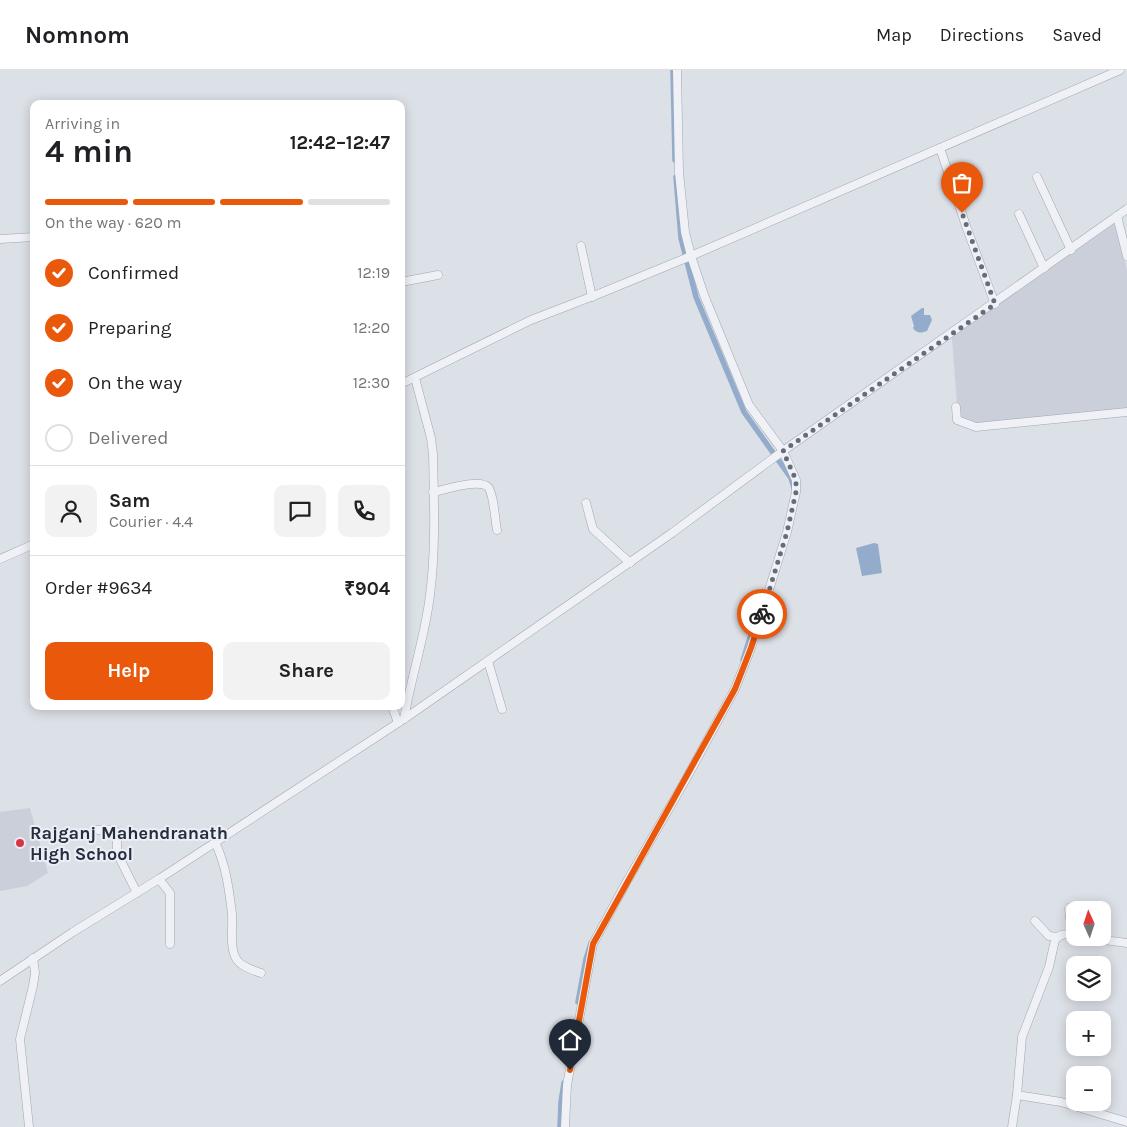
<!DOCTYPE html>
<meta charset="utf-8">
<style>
:root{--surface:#fff;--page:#f2f2f2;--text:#202124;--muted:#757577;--line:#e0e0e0;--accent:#ea580c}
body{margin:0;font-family:Karla,sans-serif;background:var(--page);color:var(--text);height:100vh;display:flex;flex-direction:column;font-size:19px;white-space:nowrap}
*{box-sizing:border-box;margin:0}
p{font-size:16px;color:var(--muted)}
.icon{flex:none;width:28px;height:28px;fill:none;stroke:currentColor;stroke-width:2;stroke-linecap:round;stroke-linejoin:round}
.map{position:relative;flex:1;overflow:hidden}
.drawer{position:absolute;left:30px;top:30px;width:375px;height:610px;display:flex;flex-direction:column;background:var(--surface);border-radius:10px;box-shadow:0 2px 12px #0003}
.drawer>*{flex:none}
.needle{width:32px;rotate:357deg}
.fabs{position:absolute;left:1066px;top:831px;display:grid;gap:10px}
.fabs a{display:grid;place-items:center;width:45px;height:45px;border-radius:10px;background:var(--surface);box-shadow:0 2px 12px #0003;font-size:25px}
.pin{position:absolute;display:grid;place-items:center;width:42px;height:42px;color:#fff;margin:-51px -21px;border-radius:50% 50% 50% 0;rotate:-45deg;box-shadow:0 0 5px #0007}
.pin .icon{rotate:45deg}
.courier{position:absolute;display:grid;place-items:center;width:50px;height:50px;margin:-25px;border:4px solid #ea580c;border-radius:50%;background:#fff;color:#222;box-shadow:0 1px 6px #0007}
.overview em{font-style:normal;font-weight:700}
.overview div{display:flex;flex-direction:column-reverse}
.overview{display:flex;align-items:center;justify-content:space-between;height:85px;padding:0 15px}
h1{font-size:32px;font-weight:700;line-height:38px}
.bar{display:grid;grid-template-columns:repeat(4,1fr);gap:8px 5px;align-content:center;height:60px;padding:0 15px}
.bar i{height:6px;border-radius:4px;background:var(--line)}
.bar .selected{background:var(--accent)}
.bar p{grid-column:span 4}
.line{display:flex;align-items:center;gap:12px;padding:0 15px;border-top:1px solid var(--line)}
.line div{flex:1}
.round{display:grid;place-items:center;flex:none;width:52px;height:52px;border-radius:10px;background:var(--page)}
ol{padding:0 15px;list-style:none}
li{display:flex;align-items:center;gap:15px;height:55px}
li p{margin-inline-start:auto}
li .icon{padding:5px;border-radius:50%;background:var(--accent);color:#fff;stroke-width:4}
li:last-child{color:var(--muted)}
li i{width:28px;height:28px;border:2px solid var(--line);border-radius:50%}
.primary-button{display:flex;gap:10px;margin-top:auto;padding:10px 15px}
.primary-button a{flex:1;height:58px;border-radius:10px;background:var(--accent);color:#fff;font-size:20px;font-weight:700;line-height:58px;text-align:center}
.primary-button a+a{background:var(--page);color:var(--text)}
header{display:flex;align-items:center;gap:30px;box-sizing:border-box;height:70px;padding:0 25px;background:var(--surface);border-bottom:1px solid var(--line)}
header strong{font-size:24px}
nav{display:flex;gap:28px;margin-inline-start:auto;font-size:18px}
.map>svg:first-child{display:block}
.built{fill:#cacfda}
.water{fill:#94accb}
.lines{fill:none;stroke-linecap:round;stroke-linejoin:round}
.canal{stroke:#94accb;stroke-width:5.5}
.minor-casing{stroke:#a1a7b1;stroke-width:9}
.minor{stroke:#eff1f6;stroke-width:8}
.done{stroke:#656c7a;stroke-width:5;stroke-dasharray:0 9}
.route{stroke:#ea580c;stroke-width:6}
.poi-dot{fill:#d83647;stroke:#ebeff5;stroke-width:2}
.labels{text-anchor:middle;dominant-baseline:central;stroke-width:4;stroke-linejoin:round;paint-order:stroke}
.poi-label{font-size:18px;font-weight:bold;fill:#252d3f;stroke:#ebeff5;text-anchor:start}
</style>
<header>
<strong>Nomnom</strong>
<nav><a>Map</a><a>Directions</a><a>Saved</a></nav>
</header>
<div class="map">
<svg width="1127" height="1057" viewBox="0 0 1127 1057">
<rect width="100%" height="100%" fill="#dce0e7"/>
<!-- built -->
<g class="built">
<path d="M 1116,151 L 1127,201 L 1127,338 L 975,355 L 958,348 L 952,268 Z"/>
<path d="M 30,738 L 48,803 L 27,816 L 0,821 L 0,742 Z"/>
</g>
<!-- water -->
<g class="water">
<path d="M 922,238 L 924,238 L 924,245 L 930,245 L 932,250 L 927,261 C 921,263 917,264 913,258 L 914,256 L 911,246 Z"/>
<path d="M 874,473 L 878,474 L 882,503 L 862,506 L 856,478 Z"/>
</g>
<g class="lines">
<!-- canal -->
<g class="canal">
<path d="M 673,0 L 675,90"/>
<path d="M 676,107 L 681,168 L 696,227 L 744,342 L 791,408 L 794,418"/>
<path d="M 743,590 L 763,527"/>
<path d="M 578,932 L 586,889 L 591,873"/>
<path d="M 560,1057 L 561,1032 L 564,1013"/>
</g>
<defs>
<g id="minor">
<path d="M 940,78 L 966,156 L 995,234"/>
<path d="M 1037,107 L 1071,180"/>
<path d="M 1019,144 L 1044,198"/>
<path d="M 1117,146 L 1127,186"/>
<path d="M 0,169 L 34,167"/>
<path d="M 581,176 L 592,227"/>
<path d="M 401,212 L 438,205"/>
<path d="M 401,314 L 531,250 L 601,223 L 691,186 L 1120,0"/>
<path d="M 956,337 L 957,350 L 976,357 L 1127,342"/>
<path d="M 433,422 C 445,420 479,408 488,417 C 494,424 495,451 497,460"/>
<path d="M 586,433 L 593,459 L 630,493"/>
<path d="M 0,489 L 34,474"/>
<path d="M 488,591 L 502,639"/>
<path d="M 392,636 L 398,653"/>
<path d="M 404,649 C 411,607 425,567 430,525 C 436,479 434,431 433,384 L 431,368 L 415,308"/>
<path d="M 97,760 L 114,760 L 117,762 L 117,780 L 119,787 L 137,823"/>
<path d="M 215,772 C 226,795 229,819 232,844 C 233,858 229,878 237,890 C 242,897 253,900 261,903"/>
<path d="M 159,809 L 170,823 L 170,874"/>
<path d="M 1069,838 L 1070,848 L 1075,860"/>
<path d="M 1035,851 L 1049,866 L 1058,867"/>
<path d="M 1089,868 L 1127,873"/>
<path d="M 0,911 L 73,862 L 159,809 L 404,649 L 672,463 L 783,381 L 1127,139"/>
<path d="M 1017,1025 L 1061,1032 L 1127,1052"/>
<path d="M 29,1057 L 20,969 L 33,916 L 35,903 L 33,888"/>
<path d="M 565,1057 L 567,1015 L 593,874 L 626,813 L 686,709 L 735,619 L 751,578 L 787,462 L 796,422 L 796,410 L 783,381 L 749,335 L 704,225 L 691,186 L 685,162 L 679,102 L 677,0"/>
<path d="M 1012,1057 L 1017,1025 L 1022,967 L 1049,897 L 1055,870 C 1060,863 1067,864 1075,865"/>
</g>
</defs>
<!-- minor casing -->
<use href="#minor" class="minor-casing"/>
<!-- minor -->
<use href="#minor" class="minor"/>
</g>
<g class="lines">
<!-- done -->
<path class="done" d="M 762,544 L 787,462 L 796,422 L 796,410 L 783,381 L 995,234 L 962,143"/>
<!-- route -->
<path class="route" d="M 570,1000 L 593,874 L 735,619 L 751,578 L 762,544"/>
</g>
<!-- markers -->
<circle class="poi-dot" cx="20" cy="773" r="5"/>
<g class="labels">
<!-- poi labels -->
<g class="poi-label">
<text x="30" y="763">Rajganj Mahendranath<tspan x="30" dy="21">High School</tspan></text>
</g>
</g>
</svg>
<div class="fabs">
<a><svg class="needle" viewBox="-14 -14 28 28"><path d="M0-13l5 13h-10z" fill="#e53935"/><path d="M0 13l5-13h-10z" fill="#757577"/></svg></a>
<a><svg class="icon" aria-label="layers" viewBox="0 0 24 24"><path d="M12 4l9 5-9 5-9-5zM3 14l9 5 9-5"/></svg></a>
<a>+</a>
<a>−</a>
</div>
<div class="pin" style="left:962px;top:143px;background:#ea580c"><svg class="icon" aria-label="bag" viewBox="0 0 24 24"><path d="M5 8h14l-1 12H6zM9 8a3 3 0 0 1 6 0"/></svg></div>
<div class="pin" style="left:570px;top:1000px;background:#1f2937"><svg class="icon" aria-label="home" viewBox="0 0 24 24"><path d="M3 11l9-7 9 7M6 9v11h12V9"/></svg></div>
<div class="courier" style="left:762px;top:544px"><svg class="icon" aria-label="bike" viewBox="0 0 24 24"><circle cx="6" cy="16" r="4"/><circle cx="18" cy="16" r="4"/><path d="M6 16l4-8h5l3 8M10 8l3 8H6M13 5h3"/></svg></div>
<section class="drawer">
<div class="overview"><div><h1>4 min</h1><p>Arriving in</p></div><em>12:42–12:47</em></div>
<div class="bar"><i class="selected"></i><i class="selected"></i><i class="selected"></i><i></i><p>On the way · 620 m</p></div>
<ol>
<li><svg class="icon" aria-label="check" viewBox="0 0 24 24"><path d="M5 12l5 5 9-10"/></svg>Confirmed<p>12:19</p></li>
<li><svg class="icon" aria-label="check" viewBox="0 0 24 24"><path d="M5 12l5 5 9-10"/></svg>Preparing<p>12:20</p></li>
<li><svg class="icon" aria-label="check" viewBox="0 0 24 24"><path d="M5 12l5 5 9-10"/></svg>On the way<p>12:30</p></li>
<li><i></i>Delivered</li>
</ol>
<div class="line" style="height:90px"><a class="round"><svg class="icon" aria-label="person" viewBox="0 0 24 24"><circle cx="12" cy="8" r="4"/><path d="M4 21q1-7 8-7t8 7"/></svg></a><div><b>Sam</b><p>Courier · 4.4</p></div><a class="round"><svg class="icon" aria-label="chat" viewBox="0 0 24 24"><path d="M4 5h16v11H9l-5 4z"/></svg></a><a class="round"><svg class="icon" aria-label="phone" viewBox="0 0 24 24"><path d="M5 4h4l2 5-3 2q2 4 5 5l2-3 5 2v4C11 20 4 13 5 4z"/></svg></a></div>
<div class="line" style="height:65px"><div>Order #9634</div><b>₹904</b></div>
<div class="primary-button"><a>Help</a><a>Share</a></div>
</section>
</div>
